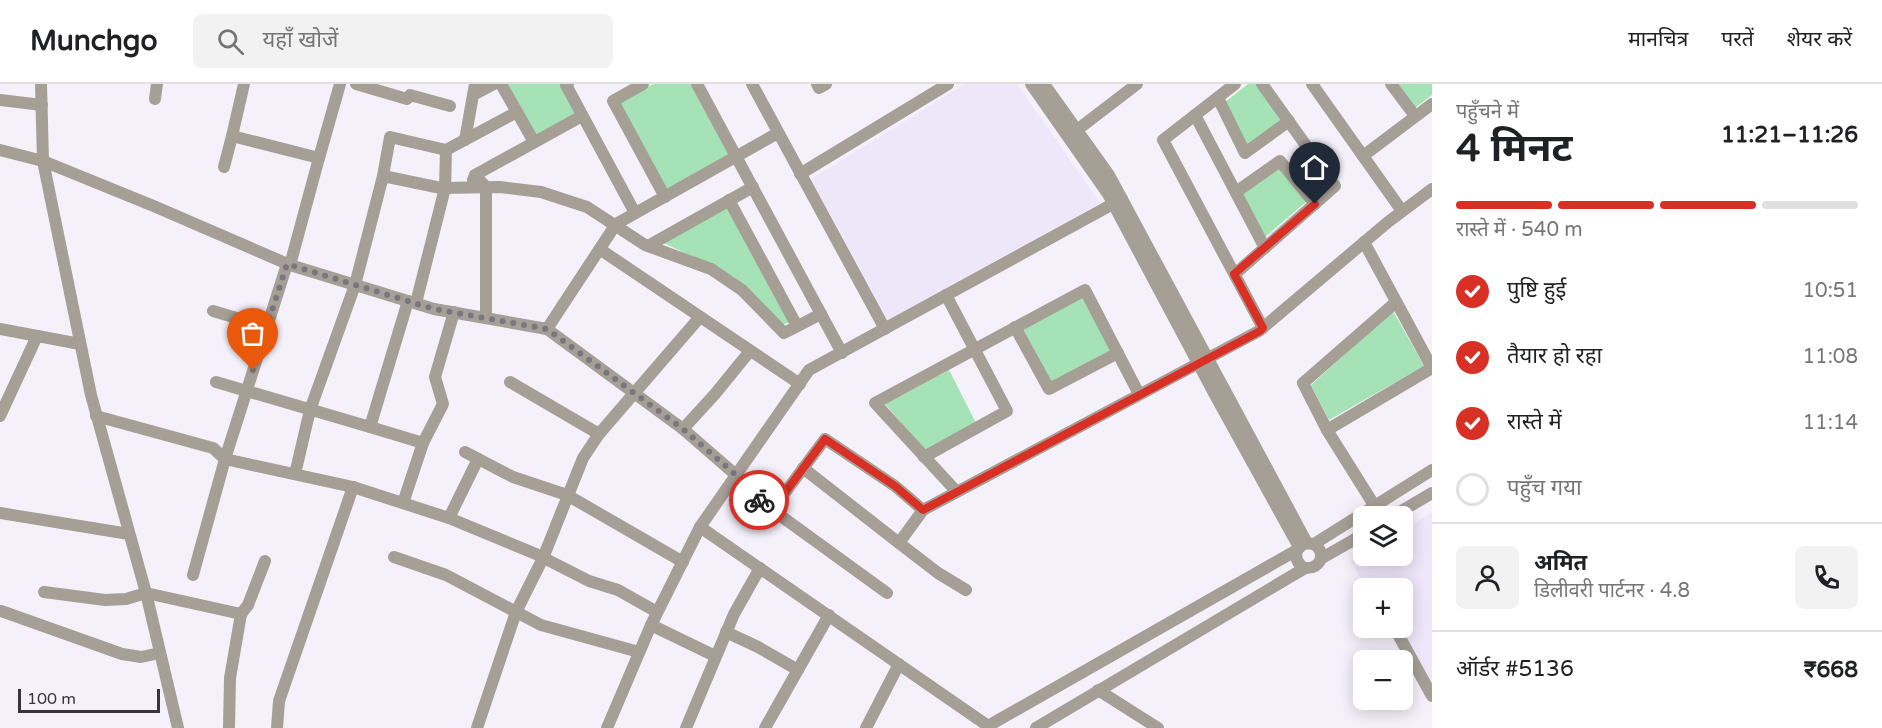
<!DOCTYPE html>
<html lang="hi">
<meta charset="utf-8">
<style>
:root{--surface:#fff;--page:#f2f2f2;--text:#202124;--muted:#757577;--line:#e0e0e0;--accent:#d93025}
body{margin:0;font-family:"Varela Round","Noto Sans Devanagari",sans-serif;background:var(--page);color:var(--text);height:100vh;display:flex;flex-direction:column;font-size:22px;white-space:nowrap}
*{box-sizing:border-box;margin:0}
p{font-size:20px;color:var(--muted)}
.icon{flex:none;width:33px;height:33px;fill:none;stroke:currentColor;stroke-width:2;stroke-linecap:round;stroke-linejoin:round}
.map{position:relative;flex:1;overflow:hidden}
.drawer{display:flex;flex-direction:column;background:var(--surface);width:450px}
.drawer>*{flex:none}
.fabs{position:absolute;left:1353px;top:422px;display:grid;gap:12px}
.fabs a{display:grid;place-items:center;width:60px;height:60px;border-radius:9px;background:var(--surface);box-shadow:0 3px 15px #0003;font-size:30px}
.scale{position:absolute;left:18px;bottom:15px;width:142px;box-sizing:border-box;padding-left:6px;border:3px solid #38343e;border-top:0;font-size:16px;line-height:21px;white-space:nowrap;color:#38343e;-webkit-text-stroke:4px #f5f1fb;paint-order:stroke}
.pin{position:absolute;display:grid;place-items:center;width:51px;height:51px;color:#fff;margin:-62px -26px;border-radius:50% 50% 50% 0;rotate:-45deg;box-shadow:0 0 6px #0007}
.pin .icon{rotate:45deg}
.courier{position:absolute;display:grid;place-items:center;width:60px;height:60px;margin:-30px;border:4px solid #d93025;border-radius:50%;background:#fff;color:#222;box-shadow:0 2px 8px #0007}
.overview em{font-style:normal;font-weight:700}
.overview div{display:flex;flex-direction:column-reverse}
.overview{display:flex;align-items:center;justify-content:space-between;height:102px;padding:0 24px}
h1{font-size:39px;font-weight:700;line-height:45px}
.bar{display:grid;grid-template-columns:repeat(4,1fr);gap:9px 6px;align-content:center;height:72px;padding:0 24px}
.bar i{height:8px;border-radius:4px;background:var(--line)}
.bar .selected{background:var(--accent)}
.bar p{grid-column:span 4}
.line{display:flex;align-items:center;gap:15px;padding:0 24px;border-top:2px solid var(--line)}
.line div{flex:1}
.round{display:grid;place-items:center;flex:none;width:63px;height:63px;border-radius:9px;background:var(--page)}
ol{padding:0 24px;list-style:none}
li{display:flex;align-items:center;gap:18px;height:66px}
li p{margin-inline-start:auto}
li .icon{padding:6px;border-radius:50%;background:var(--accent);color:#fff;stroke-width:4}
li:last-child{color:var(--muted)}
li i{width:33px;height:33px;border:3px solid var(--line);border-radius:50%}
header{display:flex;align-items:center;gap:36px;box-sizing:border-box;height:84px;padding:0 30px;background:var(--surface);border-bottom:2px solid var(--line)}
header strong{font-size:28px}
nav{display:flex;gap:33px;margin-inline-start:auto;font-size:21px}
.search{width:420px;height:54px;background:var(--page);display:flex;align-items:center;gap:15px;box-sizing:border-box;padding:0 21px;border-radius:9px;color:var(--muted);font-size:22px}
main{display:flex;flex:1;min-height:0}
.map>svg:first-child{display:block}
.built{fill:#eee7fa}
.green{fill:#a5e2b6}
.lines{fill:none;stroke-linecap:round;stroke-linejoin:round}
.minor{stroke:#a69f96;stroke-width:12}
.done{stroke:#7a7680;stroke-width:6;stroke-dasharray:0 10.8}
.route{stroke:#d93025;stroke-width:8}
</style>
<header>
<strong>Munchgo</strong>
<div class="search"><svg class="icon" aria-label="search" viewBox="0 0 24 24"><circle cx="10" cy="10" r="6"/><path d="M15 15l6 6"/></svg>यहाँ खोजें</div>
<nav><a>मानचित्र</a><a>परतें</a><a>शेयर करें</a></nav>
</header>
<main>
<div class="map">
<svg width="1432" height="644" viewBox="0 0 1432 644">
<rect width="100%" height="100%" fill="#f5f1fb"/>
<!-- built -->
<g class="built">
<path d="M 965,0 L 1017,0 L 1100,119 L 888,236 L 811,95 Z"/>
<path d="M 1432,428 L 1432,618 L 1388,543 L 1402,543 L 1402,504 L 1366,504 L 1351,478 L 1363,470 L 1402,471 L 1403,446 Z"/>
</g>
<!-- green -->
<g class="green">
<path d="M 506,0 L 561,0 L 577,30 L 535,53 Z"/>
<path d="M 653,0 L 691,0 L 730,71 L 667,105 L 619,19 Z"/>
<path d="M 1248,0 L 1257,0 L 1283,36 L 1247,63 L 1224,19 Z"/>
<path d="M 1398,0 L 1432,0 L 1432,11 L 1415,24 Z"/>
<path d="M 1279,83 L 1306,118 L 1264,154 L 1242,110 Z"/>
<path d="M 727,123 L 790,238 L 782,241 L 734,193 L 662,158 Z"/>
<path d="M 1083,213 L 1112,267 L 1052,299 L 1023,245 Z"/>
<path d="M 1393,227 L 1424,282 L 1329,336 L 1311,301 Z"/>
<path d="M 949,286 L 976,339 L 925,366 L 885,320 Z"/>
</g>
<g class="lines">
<!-- minor -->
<g class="minor">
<path d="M 41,0 L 43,77 L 91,311 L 146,509 L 178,644"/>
<path d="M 244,0 L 232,52 L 319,74 L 290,181 L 434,225 L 547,245 L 616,140 L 778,49"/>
<path d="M 356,0 L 407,15 L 410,11 L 450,22"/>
<path d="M 501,0 L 534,58"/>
<path d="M 568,0 L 566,1 L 635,129"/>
<path d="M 643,0 L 613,17 L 665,113"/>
<path d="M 697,0 L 842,269"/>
<path d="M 752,0 L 885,245"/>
<path d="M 817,0 L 819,4 L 826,0"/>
<path d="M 1031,0 L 1108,110 L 1215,311 L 1299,463"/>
<path d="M 1044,0 L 1109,91 L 1307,459"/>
<path d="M 1235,0 L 1163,56 L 1263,244"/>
<path d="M 1312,0 L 1402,127"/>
<path d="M 1391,0 L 1415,32"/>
<path d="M 473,11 L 494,0"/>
<path d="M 1218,14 L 1245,69 L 1289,37"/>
<path d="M 155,15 L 157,0"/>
<path d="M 0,16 L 42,21"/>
<path d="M 1195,31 L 1265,164"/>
<path d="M 1077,46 L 1137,0"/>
<path d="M 465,56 L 475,0"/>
<path d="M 0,66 L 43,77 L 156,123 L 290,181"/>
<path d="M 1363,72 L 1432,20"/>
<path d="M 319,74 L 340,0"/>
<path d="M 224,83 L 232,52"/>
<path d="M 800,90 L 948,0"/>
<path d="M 475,91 L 486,103 L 486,234"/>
<path d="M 383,92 L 390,53 L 446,66 L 517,28"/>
<path d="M 473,96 L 475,91 L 582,32"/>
<path d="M 1236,108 L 1280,77 L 1315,120"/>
<path d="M 729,116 L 797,242"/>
<path d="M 1364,158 L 1432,284"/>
<path d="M 648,162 L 753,103"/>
<path d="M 601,166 L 800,300"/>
<path d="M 287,180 L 225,375 L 353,403 L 449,434 L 478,375"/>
<path d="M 1235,190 L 1335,102 L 1262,0"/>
<path d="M 416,219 L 445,104 L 446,66"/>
<path d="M 213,227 L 267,243"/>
<path d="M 1015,243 L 1049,305 L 1118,269"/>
<path d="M 0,245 L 80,260"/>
<path d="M 547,245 L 683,345 L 736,391 L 763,419 L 887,509"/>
<path d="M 216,298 L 370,343 L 408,217"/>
<path d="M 510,298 L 599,350"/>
<path d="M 0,332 L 37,252"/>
<path d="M 96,332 L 213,364 L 225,375 L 193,491"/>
<path d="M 370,343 L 423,359"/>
<path d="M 683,345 L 715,310 L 750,267"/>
<path d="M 1327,346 L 1432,284"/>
<path d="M 465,368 L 513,393 L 567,411 L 683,478"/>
<path d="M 924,373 L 1007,327 L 946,211"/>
<path d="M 803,384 L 899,459"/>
<path d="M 295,390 L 310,326 L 355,201 L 383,92 L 441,104 L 500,103 L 541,108 L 587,123 L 645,161 L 711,185 L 742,206 L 784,249 L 821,230"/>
<path d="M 956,407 L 875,319 L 1085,206 L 1139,310"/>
<path d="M 403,419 L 423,359 L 443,320 L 435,293 L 454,228"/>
<path d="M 1374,421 L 1327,346 L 1303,299 L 1396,218"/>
<path d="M 772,426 L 825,355 L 895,402 L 923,426 L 1259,247 L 1388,138 L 1432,105"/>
<path d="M 923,426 L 899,459 L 938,489 L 966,506"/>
<path d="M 0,429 L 129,450"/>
<path d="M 1393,432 L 1432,409"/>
<path d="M 449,434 L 536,470 L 589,497 L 618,506 L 657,528"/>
<path d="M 1314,460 L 1432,386"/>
<path d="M 394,473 L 446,491 L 541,541 L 639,568"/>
<path d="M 1322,474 L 1364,450"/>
<path d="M 44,508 L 105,516 L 126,515 L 146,509 L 241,530 L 230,594 L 229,644"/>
<path d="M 1,527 L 122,570 L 141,573 L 160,569"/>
<path d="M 241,530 L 248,521 L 265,477"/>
<path d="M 651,541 L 715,572"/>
<path d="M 1394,543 L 1432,612"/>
<path d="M 726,548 L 758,563 L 798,586"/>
<path d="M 1098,606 L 1158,644"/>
<path d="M 988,642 L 1297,466"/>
<path d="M 277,644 L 279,617 L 353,403"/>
<path d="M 477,644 L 516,528 L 543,474 L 583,374 L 599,350 L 700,233"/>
<path d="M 607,644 L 651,541 L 700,443"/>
<path d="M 686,644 L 734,530 L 760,484"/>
<path d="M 765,644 L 829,531"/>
<path d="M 866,644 L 899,580"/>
<path d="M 991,644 L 700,443 L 809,286 L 1122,115"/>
<path d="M 1036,644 L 1305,484 C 1321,485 1327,469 1314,460 L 1304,459 L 1297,466 C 1295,474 1297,480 1305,484"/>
</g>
</g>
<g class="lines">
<!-- done -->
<path class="done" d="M 253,286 L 287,180 L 434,225 L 547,245 L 683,345 L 736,391 L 759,416"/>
<!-- route -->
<path class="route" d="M 759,416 L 772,426 L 825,355 L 895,402 L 923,426 L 1260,247 L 1263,244 L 1234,190 L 1315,120"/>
</g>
</svg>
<div class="fabs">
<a><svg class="icon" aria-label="layers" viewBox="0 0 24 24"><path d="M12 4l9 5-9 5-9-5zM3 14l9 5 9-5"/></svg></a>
<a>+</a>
<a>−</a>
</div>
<div class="scale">100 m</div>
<div class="pin" style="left:253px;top:286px;background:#ea580c"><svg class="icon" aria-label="bag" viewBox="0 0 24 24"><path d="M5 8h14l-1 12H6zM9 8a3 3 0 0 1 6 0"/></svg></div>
<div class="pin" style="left:1315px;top:120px;background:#1f2937"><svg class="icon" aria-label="home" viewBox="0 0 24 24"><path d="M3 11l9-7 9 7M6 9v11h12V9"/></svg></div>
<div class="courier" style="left:759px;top:416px"><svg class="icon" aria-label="bike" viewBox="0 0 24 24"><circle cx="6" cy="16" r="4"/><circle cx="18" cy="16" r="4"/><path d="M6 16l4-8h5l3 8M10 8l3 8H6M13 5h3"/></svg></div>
</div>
<section class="drawer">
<div class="overview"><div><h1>4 मिनट</h1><p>पहुँचने में</p></div><em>11:21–11:26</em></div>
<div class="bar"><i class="selected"></i><i class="selected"></i><i class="selected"></i><i></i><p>रास्ते में · 540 m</p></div>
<ol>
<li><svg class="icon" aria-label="check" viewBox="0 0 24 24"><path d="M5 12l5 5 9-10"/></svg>पुष्टि हुई<p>10:51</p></li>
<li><svg class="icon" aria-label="check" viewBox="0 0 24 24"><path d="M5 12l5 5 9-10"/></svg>तैयार हो रहा<p>11:08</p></li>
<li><svg class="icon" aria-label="check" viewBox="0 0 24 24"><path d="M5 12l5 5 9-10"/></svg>रास्ते में<p>11:14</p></li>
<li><i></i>पहुँच गया</li>
</ol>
<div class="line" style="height:108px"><a class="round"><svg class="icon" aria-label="person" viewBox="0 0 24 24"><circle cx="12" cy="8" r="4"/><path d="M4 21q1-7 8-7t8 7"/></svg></a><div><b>अमित</b><p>डिलीवरी पार्टनर · 4.8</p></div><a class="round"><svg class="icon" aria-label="phone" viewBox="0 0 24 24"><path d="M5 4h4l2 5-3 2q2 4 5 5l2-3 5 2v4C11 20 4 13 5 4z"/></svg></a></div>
<div class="line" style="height:78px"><div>ऑर्डर #5136</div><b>₹668</b></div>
</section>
</main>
